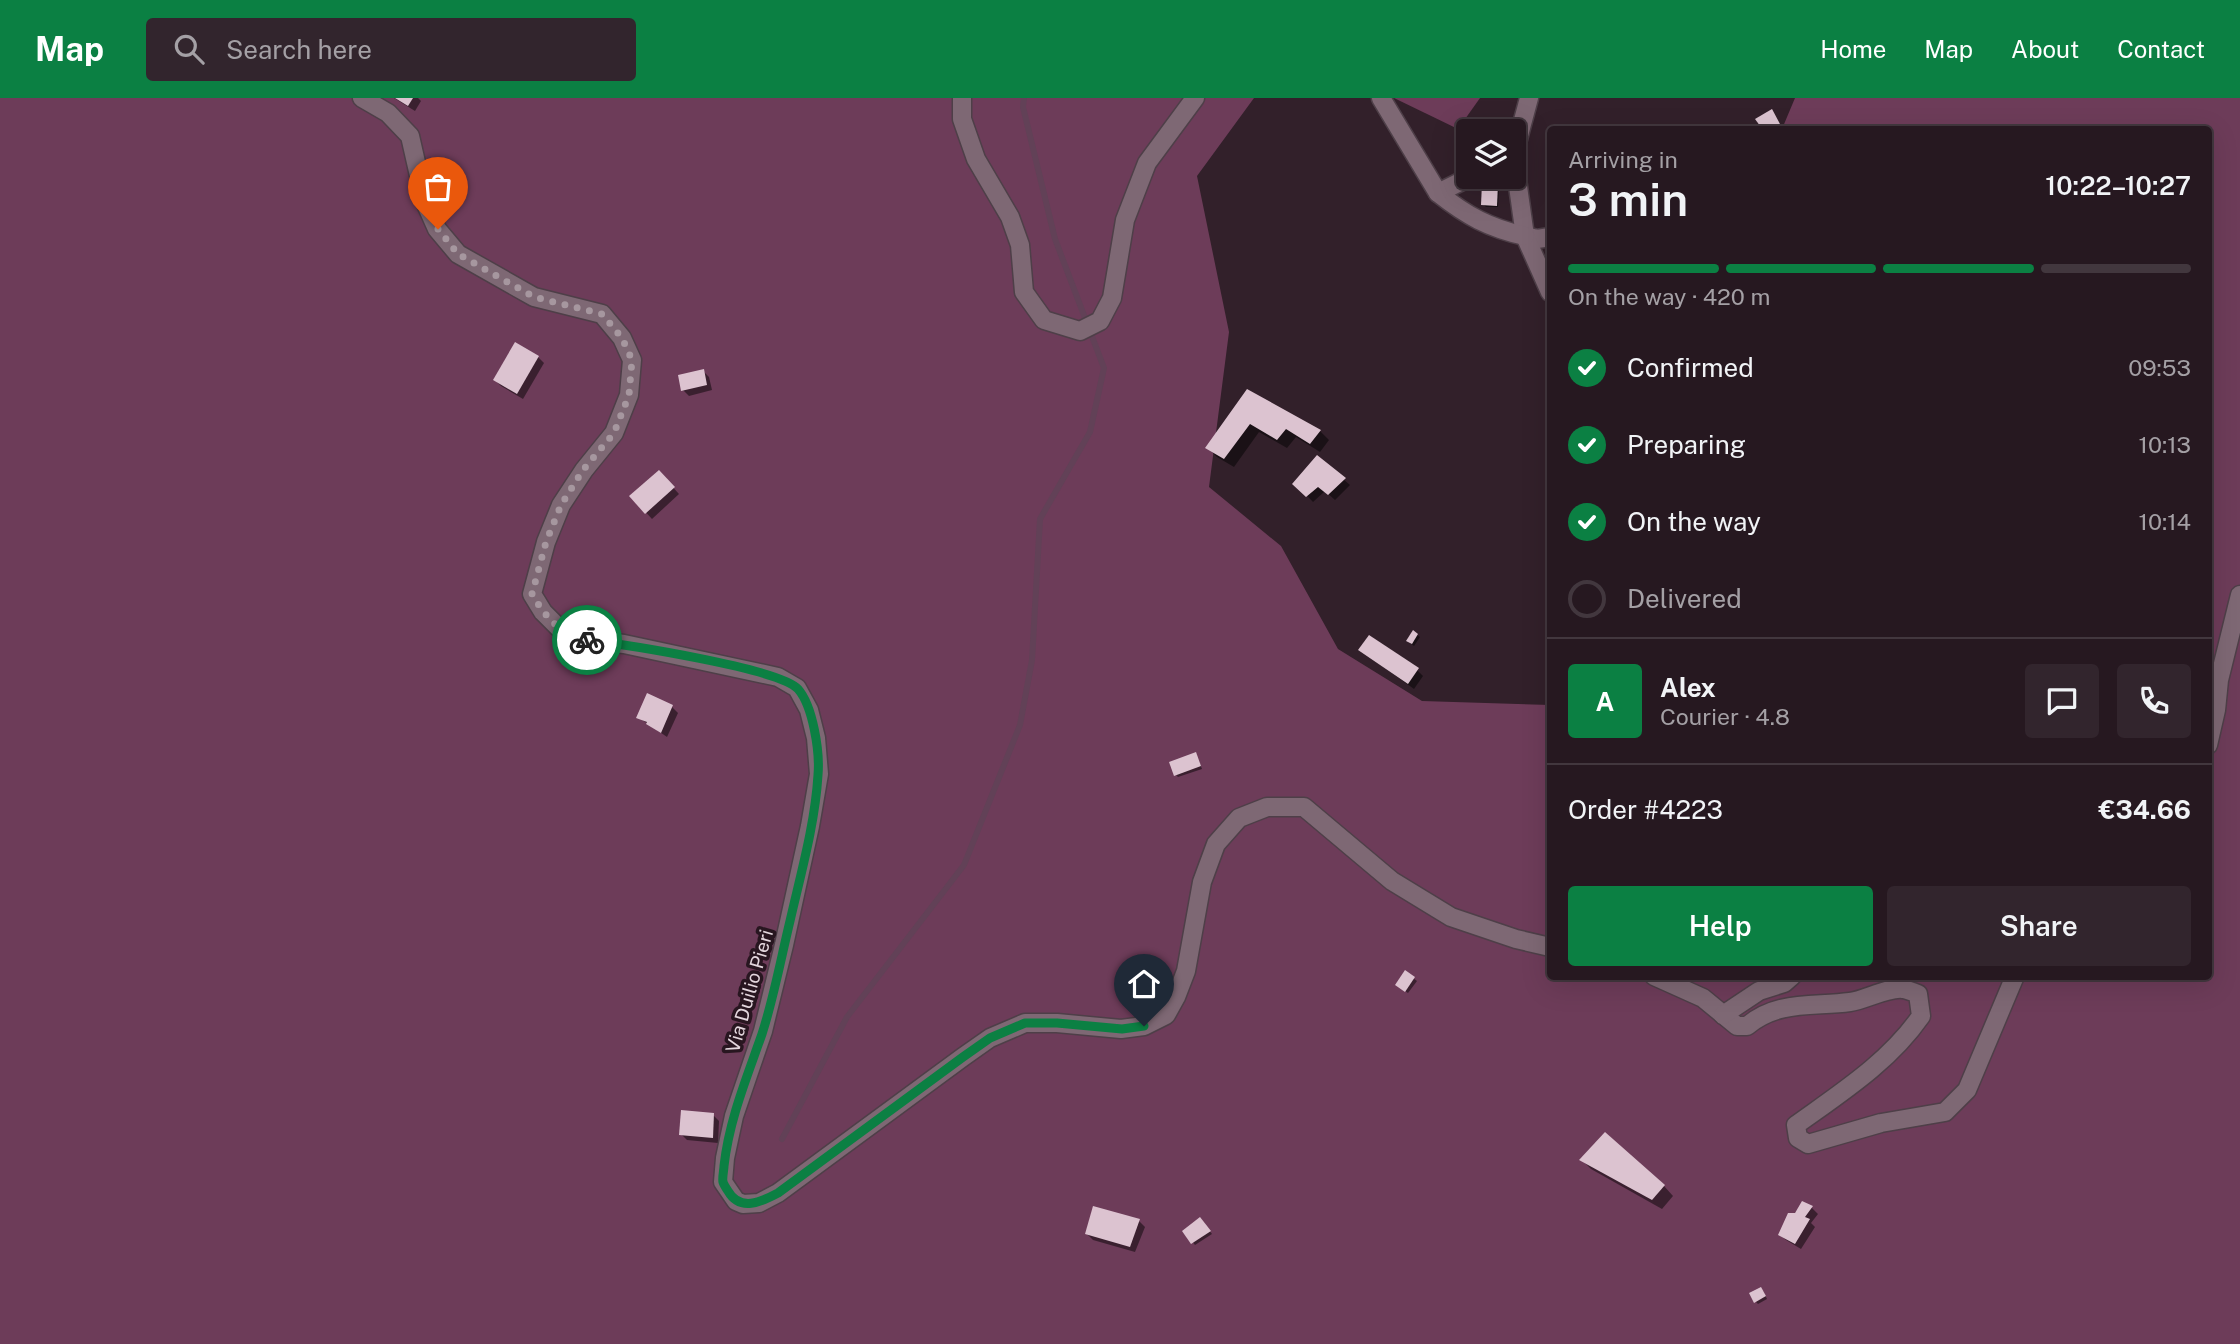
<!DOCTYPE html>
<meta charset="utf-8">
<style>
:root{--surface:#261820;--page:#32252d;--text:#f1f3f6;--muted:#a4a0a5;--line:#42373e;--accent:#0b8043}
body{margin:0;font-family:"Public Sans",sans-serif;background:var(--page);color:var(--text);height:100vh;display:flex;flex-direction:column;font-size:26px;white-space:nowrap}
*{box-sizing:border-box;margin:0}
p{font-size:23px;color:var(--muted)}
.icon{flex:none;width:38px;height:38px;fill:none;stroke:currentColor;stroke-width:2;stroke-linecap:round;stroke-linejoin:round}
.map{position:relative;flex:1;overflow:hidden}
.details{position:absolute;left:1547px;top:28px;width:665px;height:854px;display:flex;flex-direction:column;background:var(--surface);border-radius:7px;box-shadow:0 7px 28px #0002,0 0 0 2px var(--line)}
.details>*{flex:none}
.buttons{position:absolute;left:1456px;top:21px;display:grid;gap:14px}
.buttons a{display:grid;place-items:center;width:70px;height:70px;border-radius:7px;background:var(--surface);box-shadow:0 7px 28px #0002,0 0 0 2px var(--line);font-size:35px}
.pin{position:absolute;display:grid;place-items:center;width:60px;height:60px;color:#fff;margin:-72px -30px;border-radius:50% 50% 50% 0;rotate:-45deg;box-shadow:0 0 7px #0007}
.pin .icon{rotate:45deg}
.courier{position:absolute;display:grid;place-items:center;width:70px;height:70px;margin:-35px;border:5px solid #0b8043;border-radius:50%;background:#fff;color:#222;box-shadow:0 2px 9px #0007}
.summary em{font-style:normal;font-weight:600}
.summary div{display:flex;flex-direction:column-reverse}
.summary{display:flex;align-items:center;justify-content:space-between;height:119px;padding:0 21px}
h1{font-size:46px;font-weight:600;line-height:52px}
.bar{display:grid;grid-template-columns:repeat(4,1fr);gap:10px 7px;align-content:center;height:84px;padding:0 21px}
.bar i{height:9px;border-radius:5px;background:var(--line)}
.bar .on{background:var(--accent)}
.bar p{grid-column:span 4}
.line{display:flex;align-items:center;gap:18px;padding:0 21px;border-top:2px solid var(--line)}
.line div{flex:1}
.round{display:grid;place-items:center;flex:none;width:74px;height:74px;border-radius:7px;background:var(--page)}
ol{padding:0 21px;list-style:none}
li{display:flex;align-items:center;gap:21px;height:77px}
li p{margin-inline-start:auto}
li .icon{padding:7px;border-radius:50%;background:var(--accent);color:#fff;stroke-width:4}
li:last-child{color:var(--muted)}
li i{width:38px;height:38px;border:4px solid var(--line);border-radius:50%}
.button{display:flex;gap:14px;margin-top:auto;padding:14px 21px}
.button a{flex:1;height:80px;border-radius:7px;background:var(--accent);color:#fff;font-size:28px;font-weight:600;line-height:80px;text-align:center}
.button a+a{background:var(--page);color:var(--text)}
header{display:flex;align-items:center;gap:42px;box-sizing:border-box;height:98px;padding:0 35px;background:var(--accent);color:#fff}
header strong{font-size:33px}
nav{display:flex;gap:38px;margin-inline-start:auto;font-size:24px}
.search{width:490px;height:63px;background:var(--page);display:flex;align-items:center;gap:18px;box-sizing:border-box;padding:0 24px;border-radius:7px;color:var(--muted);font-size:26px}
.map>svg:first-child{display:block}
.forest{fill:#6d3c59}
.shadow{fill:#0007}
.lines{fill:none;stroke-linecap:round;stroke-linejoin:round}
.stream{stroke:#624157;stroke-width:6}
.building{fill:#dcc3d0}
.pedestrian-casing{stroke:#4e3f48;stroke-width:21}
.minor-casing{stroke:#4e3f48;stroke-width:21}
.tertiary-casing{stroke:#4e3f48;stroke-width:21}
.pedestrian{stroke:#7e6874;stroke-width:18}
.minor{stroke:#7e6874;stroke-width:18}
.tertiary{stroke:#7e6874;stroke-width:18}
.done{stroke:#a6979f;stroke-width:7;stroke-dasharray:0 12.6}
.route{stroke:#0b8043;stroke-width:9}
.labels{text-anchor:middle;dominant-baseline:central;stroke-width:7;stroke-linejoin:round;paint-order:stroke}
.street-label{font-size:19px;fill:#e4d7de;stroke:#281620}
</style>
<header>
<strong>Map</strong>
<div class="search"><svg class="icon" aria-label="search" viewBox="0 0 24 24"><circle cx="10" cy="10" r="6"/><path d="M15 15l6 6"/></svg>Search here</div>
<nav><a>Home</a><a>Map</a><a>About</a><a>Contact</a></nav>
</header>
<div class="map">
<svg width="2240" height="1246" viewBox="0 0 2240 1246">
<rect width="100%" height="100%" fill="#32202a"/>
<!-- forest -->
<g class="forest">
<path d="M 0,0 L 1254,0 L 1197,78 L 1229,234 L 1209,389 L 1281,448 L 1338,551 L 1422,603 L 1550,607 L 1550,878 L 2208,878 L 2208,32 L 1782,31 L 1795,0 L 2240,0 L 2240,1246 L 0,1246 Z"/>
<path d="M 1394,0 L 1480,0 L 1458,31 Z"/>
</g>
<!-- shadow -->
<g class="shadow">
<path d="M 394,0 L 418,0 L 421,3 L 415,13 Z"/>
<path d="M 1497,88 L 1499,90 L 1498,109 L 1486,109 L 1483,106 Z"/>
<path d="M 538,259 L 544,265 L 523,301 L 501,288 L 495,282 Z"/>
<path d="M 703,273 L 709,279 L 712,292 L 689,298 L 683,292 Z"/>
<path d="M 1247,293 L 1320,333 L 1329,342 L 1320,354 L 1296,339 L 1287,350 L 1259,334 L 1234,369 L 1217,359 L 1208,350 Z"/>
<path d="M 1317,359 L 1350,387 L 1335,402 L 1325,393 L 1313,404 L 1295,385 Z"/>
<path d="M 659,374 L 679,396 L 652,421 L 632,399 Z"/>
<path d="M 1417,537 L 1420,539 L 1414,548 L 1408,543 Z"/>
<path d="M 1360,552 L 1417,572 L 1423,578 L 1414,591 Z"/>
<path d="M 648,598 L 672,609 L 678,615 L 667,639 L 638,619 Z"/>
<path d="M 1196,656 L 1202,671 L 1178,679 L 1176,677 Z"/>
<path d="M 1405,874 L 1417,883 L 1408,895 L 1399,889 Z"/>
<path d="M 713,1017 L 719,1023 L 718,1045 L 687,1042 L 681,1036 Z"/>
<path d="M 1582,1062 L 1664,1088 L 1673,1098 L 1662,1111 L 1591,1071 Z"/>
<path d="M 1802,1105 L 1812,1110 L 1818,1116 L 1811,1125 L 1815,1129 L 1801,1151 L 1786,1142 L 1780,1137 Z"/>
<path d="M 1139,1123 L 1145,1129 L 1135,1154 L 1093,1142 L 1087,1136 Z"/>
<path d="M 1202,1123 L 1212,1136 L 1195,1147 L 1184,1133 Z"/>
<path d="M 1763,1193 L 1767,1201 L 1758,1206 L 1756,1204 Z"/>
</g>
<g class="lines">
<!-- stream -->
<path class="stream" d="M 782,1041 L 847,919 L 964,767 L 1020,627 L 1032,562 L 1040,421 L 1090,334 L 1104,270 L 1055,141 L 1023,9 L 1024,0"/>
</g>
<!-- building -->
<g class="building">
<path d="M 395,0 L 413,0 L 408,8 Z"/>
<path d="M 1772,11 L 1781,28 L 1772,32 L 1763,32 L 1755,21 Z"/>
<path d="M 1482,85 L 1498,86 L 1497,108 L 1481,107 Z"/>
<path d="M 515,244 L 539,258 L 517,296 L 493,282 Z"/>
<path d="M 704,271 L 707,287 L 681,293 L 678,277 Z"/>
<path d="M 1247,291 L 1321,332 L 1310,346 L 1286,331 L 1277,342 L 1250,326 L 1224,361 L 1205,350 Z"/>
<path d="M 1317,357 L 1346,380 L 1328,397 L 1318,389 L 1306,399 L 1292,386 Z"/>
<path d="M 659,372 L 675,389 L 645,416 L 629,398 Z"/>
<path d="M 1413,532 L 1418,536 L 1412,546 L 1406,543 Z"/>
<path d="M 1369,537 L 1419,570 L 1408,586 L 1358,552 Z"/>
<path d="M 647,595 L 673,607 L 661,635 L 646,626 L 647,624 L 636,620 Z"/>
<path d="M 1196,654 L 1201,668 L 1174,678 L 1169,664 Z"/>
<path d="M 1405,872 L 1415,879 L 1405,894 L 1395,887 Z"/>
<path d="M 681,1012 L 714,1015 L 713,1040 L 679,1037 Z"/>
<path d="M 1605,1034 L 1665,1087 L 1652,1102 L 1579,1062 Z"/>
<path d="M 1802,1103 L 1813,1108 L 1805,1119 L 1810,1121 L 1795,1146 L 1778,1137 L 1788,1115 L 1795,1115 Z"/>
<path d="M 1093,1108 L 1140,1121 L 1130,1149 L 1085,1136 Z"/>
<path d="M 1200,1119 L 1211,1133 L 1191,1146 L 1182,1133 Z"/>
<path d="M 1761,1189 L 1766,1198 L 1754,1205 L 1749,1195 Z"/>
</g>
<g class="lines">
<defs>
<path id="pedestrian" d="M 1525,138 L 1537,141 L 1550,139"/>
<g id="minor">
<path d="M 362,0 L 388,15 L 410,38 L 425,104 L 437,131 L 458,156 L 534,199 L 602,216 L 622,240 L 632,262 L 629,297 L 614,335 L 584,372 L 561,407 L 546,444 L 532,496 L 543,514 L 558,529 L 578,541 L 624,546 L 778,579 L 797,590 L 809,612 L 816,640 L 819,676 L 810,728 L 784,847 L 763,933 L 734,1018 L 725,1060 L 723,1084 L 736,1103 L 743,1106 L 759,1105 L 778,1095 L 963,959 L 990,940 L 1025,925 L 1057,925 L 1121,931 L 1144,928 L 1166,917 L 1176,899 L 1186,873 L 1202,784 L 1216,746 L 1239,720 L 1267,709 L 1304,709 L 1392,783 L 1451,819 L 1516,841 L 1550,849"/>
<path d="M 1514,56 L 1529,0"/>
<path d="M 1514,60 L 1525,138 L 1550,194"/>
<path d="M 1470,79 L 1438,95 C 1467,118 1489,130 1525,138"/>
<path d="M 2208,647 L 2216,612 L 2219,582 L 2240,497"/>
<path d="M 1654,878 L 1703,900 L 1737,928 L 1747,928 C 1778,902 1813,909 1850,904 C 1865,902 1888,889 1903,891 C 1908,892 1913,894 1918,896 L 1921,918 C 1889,964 1842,994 1796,1027 L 1798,1040 L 1808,1046 L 1881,1025 L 1945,1014 L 1967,992 L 2015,878"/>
<path d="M 1723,917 L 1759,893 L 1784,885 L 1792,878"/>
</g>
<g id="tertiary">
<path d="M 962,0 L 962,21 L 976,61 L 1010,119 L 1020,147 L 1024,194 L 1044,222 L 1080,233 L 1100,223 L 1112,200 L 1125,122 L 1147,65 L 1195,0"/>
<path d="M 1381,0 L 1438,95"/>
</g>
</defs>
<!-- pedestrian casing -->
<use href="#pedestrian" class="pedestrian-casing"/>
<!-- minor casing -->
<use href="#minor" class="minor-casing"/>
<!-- tertiary casing -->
<use href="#tertiary" class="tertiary-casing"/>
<!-- pedestrian -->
<use href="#pedestrian" class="pedestrian"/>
<!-- minor -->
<use href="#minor" class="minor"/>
<!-- tertiary -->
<use href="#tertiary" class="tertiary"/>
</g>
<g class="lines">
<!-- done -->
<path class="done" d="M 438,131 L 458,156 L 534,199 L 602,216 L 622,240 L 632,262 L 629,297 L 614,335 L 583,372 L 561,407 L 546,444 L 532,496 C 544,517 562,539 587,542"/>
<!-- route -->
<path class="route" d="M 587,542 C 621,546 779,570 798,591 C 813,608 820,654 818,677 C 815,726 801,775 790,823 C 781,860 774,899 762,936 C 747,979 729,1022 724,1068 C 724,1072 722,1080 723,1084 C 724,1087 726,1090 728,1093 C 740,1114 761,1104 778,1095 L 963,959 L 990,940 L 1025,925 L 1057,925 L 1122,931 L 1144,928"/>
</g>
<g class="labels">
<!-- street labels -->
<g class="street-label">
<text transform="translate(749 893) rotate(-74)">Via Duilio Pieri</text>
</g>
</g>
</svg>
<div class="buttons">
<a><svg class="icon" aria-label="layers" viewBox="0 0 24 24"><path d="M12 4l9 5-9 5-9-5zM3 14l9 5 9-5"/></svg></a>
</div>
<div class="pin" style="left:438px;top:131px;background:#ea580c"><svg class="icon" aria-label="bag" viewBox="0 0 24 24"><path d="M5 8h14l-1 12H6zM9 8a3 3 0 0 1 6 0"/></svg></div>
<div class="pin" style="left:1144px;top:928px;background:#1f2937"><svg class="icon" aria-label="home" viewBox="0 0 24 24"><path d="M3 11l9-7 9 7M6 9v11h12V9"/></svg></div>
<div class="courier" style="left:587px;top:542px"><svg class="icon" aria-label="bike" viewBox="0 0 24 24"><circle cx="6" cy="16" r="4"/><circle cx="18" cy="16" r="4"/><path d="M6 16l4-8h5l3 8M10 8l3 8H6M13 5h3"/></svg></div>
<section class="details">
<div class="summary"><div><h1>3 min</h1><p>Arriving in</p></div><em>10:22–10:27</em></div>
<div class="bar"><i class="on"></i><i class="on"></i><i class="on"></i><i></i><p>On the way · 420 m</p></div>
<ol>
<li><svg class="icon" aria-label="check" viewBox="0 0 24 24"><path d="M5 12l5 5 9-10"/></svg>Confirmed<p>09:53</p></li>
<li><svg class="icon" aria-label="check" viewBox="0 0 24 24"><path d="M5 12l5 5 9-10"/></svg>Preparing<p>10:13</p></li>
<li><svg class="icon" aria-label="check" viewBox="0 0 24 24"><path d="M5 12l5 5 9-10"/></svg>On the way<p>10:14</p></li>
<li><i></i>Delivered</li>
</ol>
<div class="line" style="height:126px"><b class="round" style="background:var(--accent);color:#fff">A</b><div><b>Alex</b><p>Courier · 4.8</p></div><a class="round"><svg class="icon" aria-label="chat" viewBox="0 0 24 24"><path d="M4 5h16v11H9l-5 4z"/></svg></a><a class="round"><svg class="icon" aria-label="phone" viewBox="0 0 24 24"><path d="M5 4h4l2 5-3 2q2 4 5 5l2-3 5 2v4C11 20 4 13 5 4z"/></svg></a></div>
<div class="line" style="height:91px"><div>Order #4223</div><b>€34.66</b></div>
<div class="button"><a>Help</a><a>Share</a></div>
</section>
</div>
